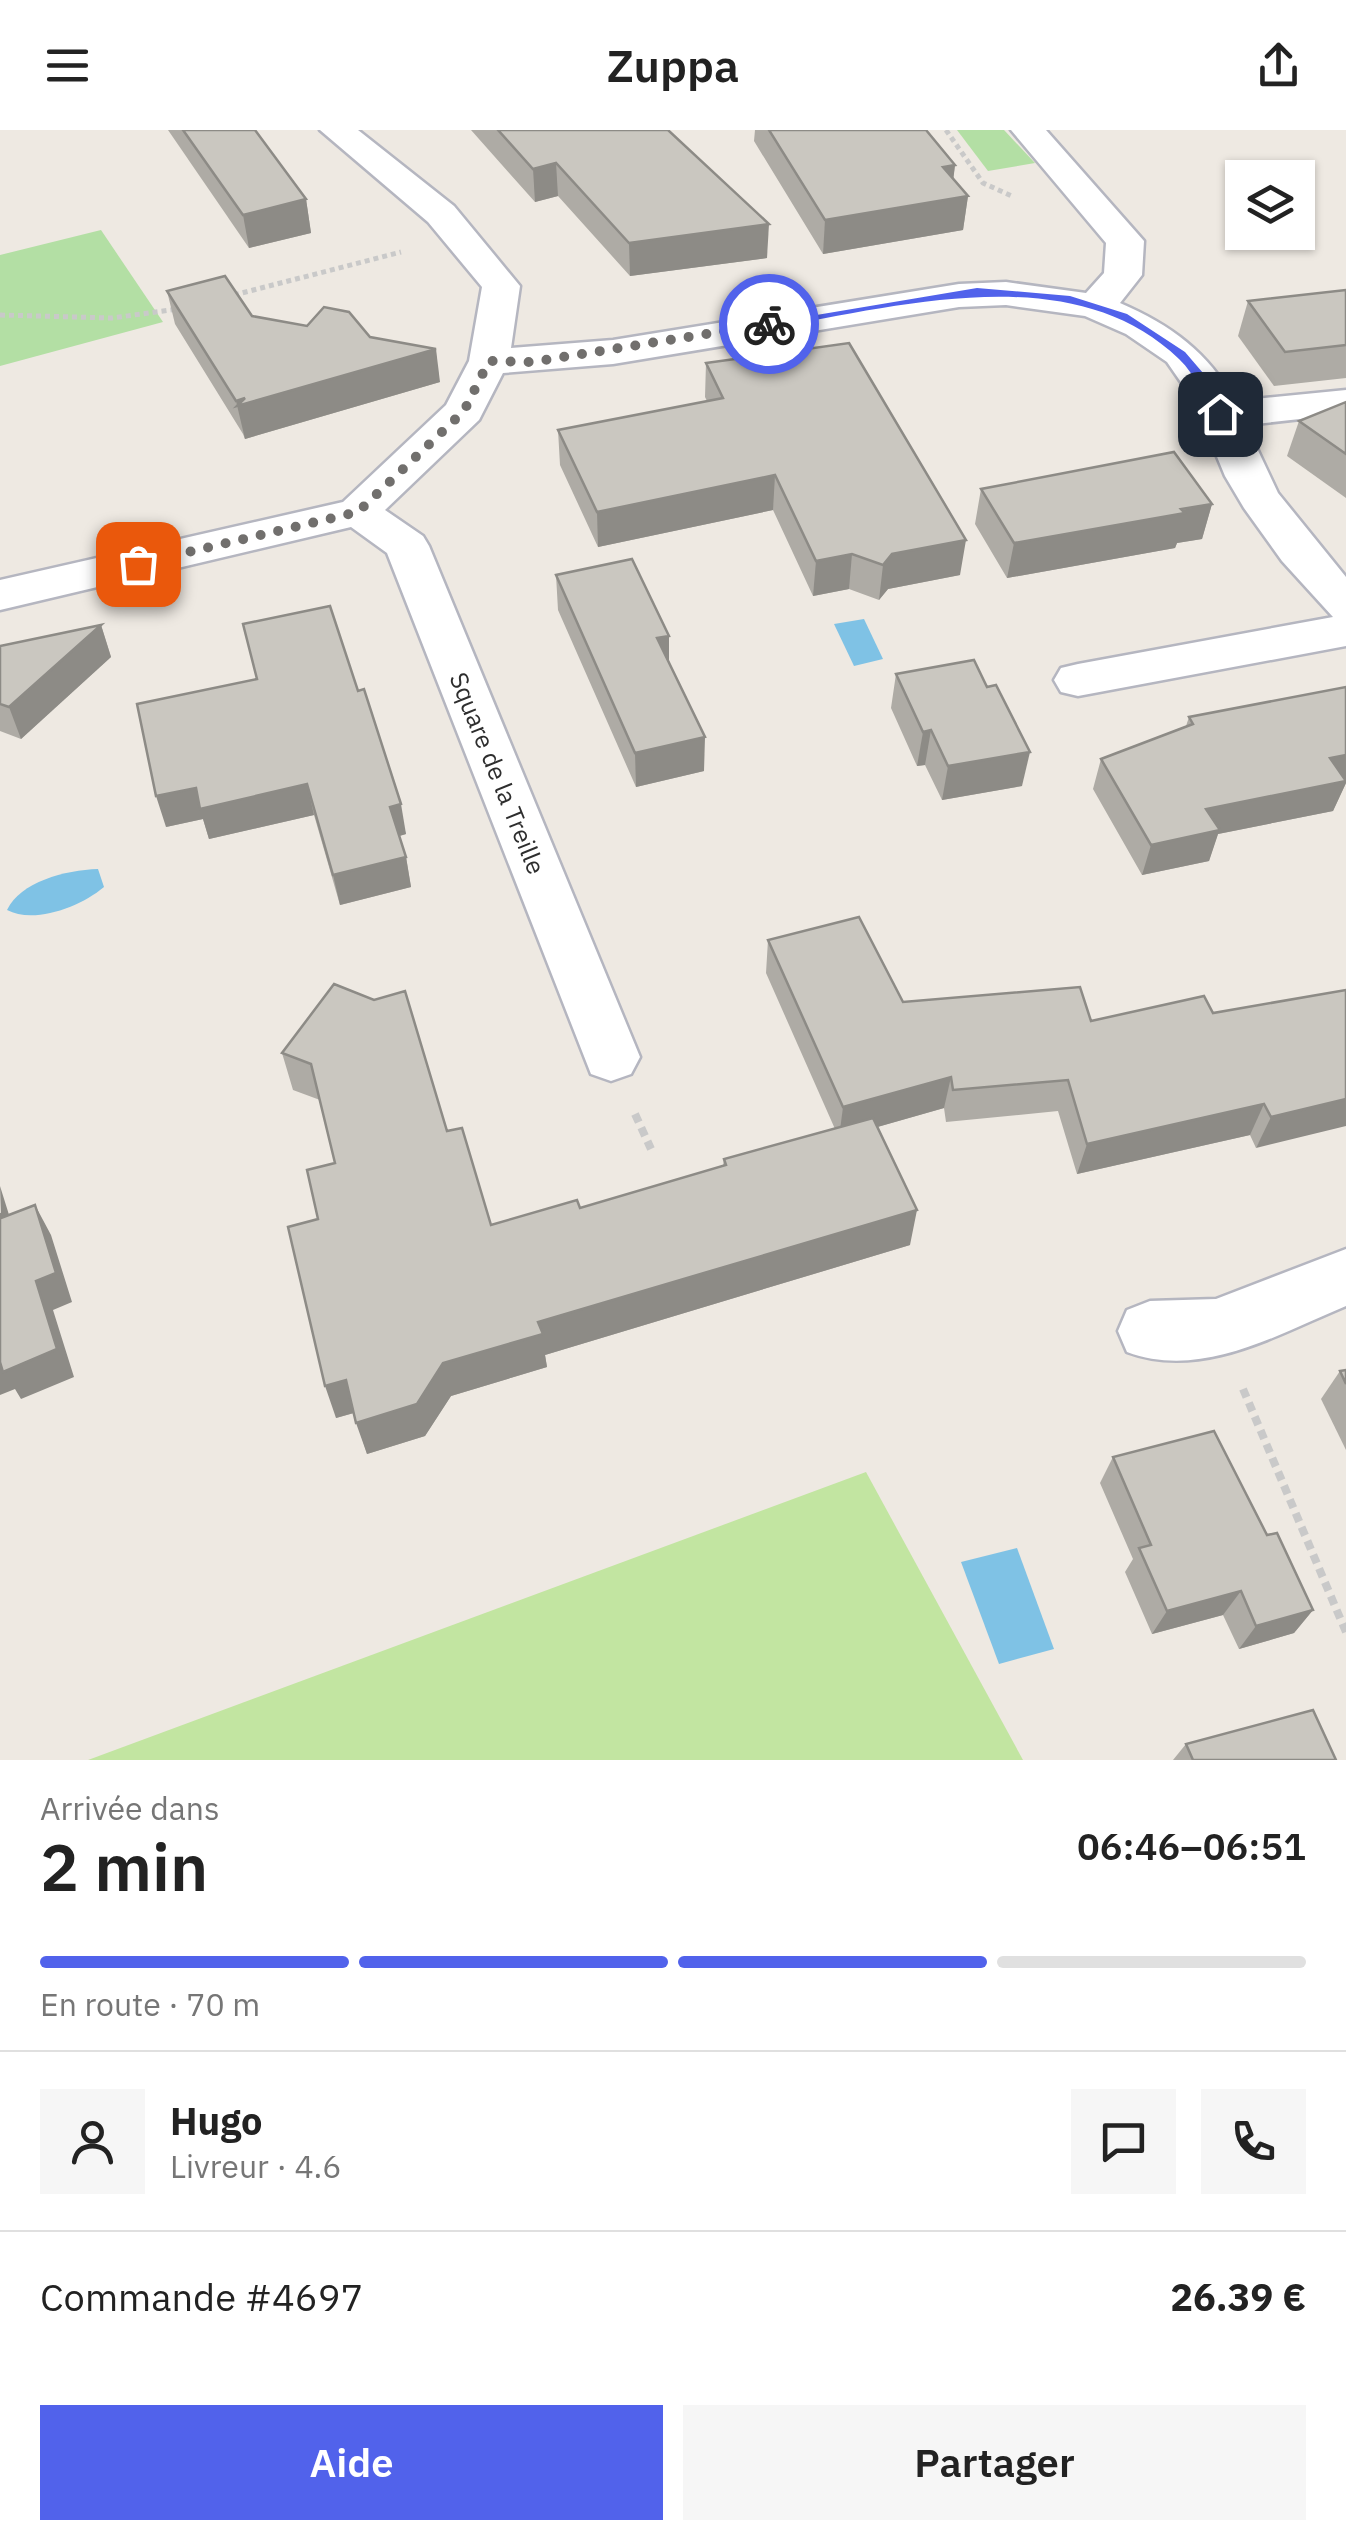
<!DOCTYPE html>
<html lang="fr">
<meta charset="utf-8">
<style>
:root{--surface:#fff;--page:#f6f6f6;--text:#222;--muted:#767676;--line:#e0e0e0;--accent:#5162eb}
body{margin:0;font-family:"IBM Plex Sans",sans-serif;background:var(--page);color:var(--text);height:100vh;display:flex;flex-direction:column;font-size:38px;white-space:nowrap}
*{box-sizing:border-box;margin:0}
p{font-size:32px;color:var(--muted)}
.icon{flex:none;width:55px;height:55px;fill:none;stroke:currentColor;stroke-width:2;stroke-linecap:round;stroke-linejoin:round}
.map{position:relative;height:1630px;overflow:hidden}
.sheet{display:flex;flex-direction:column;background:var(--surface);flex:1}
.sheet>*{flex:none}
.fabs{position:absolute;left:1225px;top:30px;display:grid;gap:20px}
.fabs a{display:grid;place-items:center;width:90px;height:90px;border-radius:0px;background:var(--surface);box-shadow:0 2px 8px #0004;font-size:50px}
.pin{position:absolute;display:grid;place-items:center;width:85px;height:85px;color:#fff;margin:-42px;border-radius:20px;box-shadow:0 5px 15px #0006}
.courier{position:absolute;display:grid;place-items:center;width:100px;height:100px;margin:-50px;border:8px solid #5162eb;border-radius:50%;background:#fff;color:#222;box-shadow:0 2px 12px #0007}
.head em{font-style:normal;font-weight:600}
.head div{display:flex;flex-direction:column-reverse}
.head{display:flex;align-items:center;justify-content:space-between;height:170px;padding:0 40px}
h1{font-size:65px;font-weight:600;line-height:75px}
.bar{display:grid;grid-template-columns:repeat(4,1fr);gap:15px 10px;align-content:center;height:120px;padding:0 40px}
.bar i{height:12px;border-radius:8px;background:var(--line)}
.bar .selected{background:var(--accent)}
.bar p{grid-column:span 4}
.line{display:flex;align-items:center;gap:25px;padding:0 40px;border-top:2px solid var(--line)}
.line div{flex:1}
.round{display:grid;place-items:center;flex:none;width:105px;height:105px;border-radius:0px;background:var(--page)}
.primary-button{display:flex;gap:20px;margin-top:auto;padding:20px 40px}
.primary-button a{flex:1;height:115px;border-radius:0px;background:var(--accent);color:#fff;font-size:40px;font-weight:600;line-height:115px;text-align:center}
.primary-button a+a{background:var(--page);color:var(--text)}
header{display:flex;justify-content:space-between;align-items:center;height:130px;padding:0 40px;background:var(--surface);font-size:45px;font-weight:600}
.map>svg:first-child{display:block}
.green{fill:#b3dfa4}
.pitch{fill:#c2e5a1}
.water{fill:#7fc2e5}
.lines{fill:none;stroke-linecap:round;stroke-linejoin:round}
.street-casing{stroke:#b5b6c0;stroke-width:5}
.path-far1{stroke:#c9c9c9;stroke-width:5;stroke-dasharray:5 4;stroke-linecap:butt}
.path{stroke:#c9c9c9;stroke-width:8;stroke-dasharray:9 6;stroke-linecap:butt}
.street{fill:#fff;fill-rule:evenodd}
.wall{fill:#aeaba5}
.shaded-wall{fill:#8d8b86}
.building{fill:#cac7c0;stroke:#8d8b86;stroke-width:2.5}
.route{fill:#5162eb}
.done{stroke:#716f6d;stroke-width:10;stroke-dasharray:0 18}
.labels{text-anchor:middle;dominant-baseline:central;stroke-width:8;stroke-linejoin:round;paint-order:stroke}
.street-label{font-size:25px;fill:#2e2e2e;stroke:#fff}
</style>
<header><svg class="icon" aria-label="menu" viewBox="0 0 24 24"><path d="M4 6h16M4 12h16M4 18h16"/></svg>Zuppa<svg class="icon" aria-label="share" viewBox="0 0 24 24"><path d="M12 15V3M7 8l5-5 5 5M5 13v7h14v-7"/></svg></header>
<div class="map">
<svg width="1346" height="1630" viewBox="0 0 1346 1630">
<rect width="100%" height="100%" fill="#eee9e2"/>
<!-- green -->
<g class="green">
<path d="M 957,0 L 1004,0 L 1035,33 L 988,41 Z"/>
<path d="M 101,100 L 163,192 L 0,236 L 0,125 Z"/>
</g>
<!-- pitch -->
<path class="pitch" d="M 866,1342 L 1023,1630 L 88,1630 Z"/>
<!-- water -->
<g class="water">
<path d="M 864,489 L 883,529 L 854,536 L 834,494 Z"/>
<path d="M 98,739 L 104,757 C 79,778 33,794 7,780 C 20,752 65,740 98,739 Z"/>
<path d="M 1017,1418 L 1054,1519 L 999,1534 L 961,1432 Z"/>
</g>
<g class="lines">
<defs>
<g id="street">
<path d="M 320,0 L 358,0 L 454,76 L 520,156 L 511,218 L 613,210 L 959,154 L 1006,152 L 1086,163 L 1104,143 L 1106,113 L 1011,0 L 1046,0 L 1144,111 L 1142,145 L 1120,173 C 1171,195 1208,222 1235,271 L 1346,260 L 1346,284 L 1246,295 L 1278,363 L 1346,447 L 1346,516 L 1078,566 L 1061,562 L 1054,550 L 1061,538 L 1078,534 L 1333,487 L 1282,431 L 1244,378 L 1225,346 L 1194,271 L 1167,232 L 1126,204 L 1085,186 L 1006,175 L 959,177 L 613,234 L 503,243 L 479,290 L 385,380 L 423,406 L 429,416 L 640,927 L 631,944 L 611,951 L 591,944 L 387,423 L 351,397 L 0,480 L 0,450 L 343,372 L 446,275 L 469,231 L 482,157 L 428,92 Z"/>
<path d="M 1346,1119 L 1346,1176 C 1278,1204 1202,1250 1127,1222 L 1118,1201 L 1127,1180 L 1150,1171 L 1216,1169 Z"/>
</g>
</defs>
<!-- street casing -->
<use href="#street" class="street-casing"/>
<!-- path-far1 -->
<g class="path-far1">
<path d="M 946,0 L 983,53 L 1014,67"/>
<path d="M 234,165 L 401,122"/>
<path d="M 0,185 L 112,188 L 178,179"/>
</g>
<!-- path -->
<g class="path">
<path d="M 635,984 L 651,1019"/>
<path d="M 1243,1259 L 1346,1502"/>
</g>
<!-- street -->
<use href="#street" class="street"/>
</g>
<!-- wall -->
<g class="wall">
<path d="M 168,0 L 255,0 L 306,69 L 311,103 L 249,118 Z"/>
<path d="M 471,0 L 668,0 L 767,128 L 630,146 L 558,66 L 535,72 Z"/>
<path d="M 755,0 L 926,0 L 955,35 L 953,49 L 968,66 L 963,100 L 823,124 L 754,11 Z"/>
<path d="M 1346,160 L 1346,248 L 1274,256 L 1238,206 L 1248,171 Z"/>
<path d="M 167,161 L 252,186 L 370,207 L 440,252 L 245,309 L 243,304 L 175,194 Z"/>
<path d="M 706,233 L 960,445 L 888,459 L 879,470 L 849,459 L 813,466 L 773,380 L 598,417 L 560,335 L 558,300 L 707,271 L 705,267 Z"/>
<path d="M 1346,272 L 1346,368 L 1287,326 L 1299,291 Z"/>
<path d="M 981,359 L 1212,374 L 1202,409 L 1177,413 L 1175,418 L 1007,448 L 975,394 Z"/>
<path d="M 556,445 L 669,506 L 669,534 L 704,641 L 636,657 L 558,480 Z"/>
<path d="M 101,495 L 111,527 L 21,609 L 0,601 L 0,516 Z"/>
<path d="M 896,544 L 1022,656 L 942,670 L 925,635 L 917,636 L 891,578 Z"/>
<path d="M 1346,557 L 1346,653 L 1333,681 L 1218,704 L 1209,731 L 1142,745 L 1093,659 L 1101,629 L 1186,596 L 1189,587 Z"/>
<path d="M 358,561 L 406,704 L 399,706 L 406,727 L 411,757 L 340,775 L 314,685 L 209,709 L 203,689 L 166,697 Z"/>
<path d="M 768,810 L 903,872 L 1091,891 L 1213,883 L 1346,860 L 1256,1018 L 1250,1005 L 1077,1044 L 1058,981 L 946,992 L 944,978 L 877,997 L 910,1115 L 545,1225 L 547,1237 L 451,1266 L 425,1306 L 367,1324 L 354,1283 L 336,1288 L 318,1089 L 335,1033 L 320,970 L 293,960 L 282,923 L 334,854 L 447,1001 L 491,1095 L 580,1078 L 723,1036 L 724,1029 L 835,999 L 766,843 Z"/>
<path d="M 1346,1240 L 1346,1320 L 1321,1269 L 1340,1241 Z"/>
<path d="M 1113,1327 L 1267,1405 L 1313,1480 L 1294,1503 L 1239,1519 L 1223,1485 L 1152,1504 L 1125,1442 L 1133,1429 L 1100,1353 Z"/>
<path d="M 1186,1614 L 1336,1630 L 1173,1630 Z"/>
</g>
<!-- shaded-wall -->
<g class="shaded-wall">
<path d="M 556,33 L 558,66 L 535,72 L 533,39 Z"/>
<path d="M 955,35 L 951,69 L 943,37 Z"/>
<path d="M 968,66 L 963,100 L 823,124 L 825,90 Z"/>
<path d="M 306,69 L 311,103 L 249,118 L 243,85 Z"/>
<path d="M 769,94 L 767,128 L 630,146 L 629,113 Z"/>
<path d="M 436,219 L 440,252 L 245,309 L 236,271 Z"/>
<path d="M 775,345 L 773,380 L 598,417 L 597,382 Z"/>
<path d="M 1212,374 L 1202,409 L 1177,413 L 1175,418 L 1007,448 L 1014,413 Z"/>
<path d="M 966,410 L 960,445 L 888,459 L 879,470 L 883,435 L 892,424 Z"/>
<path d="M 852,424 L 849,459 L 813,466 L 816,431 Z"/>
<path d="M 101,495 L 111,527 L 21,609 L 9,577 Z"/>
<path d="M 669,506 L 669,540 L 657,508 Z"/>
<path d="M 931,600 L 925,635 L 917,636 L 923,602 Z"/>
<path d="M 705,607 L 704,641 L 636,657 L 635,623 Z"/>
<path d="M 1030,622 L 1022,656 L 942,670 L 948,636 Z"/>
<path d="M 1346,625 L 1346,653 L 1333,681 L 1218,704 L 1209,731 L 1142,745 L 1151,715 L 1206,679 L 1330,628 Z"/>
<path d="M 307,654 L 314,685 L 209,709 L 203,689 L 166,697 L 156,666 L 196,658 Z"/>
<path d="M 401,674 L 406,704 L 396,707 L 390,677 Z"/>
<path d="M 406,727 L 411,757 L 340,775 L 333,745 Z"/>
<path d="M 951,947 L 944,978 L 839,1008 L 843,977 Z"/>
<path d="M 1346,969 L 1346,996 L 1256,1018 L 1271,987 Z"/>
<path d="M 1264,974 L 1250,1005 L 1077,1044 L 1087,1014 Z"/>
<path d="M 0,1056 L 19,1117 L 1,1088 Z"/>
<path d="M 35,1075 L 51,1105 L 72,1172 L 53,1180 L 74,1247 L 21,1269 L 15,1259 L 0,1265 L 0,1232 L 36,1151 Z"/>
<path d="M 917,1080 L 910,1115 L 545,1225 L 547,1237 L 451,1266 L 425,1306 L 367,1324 L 356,1293 L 443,1233 L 538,1192 Z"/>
<path d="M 346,1250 L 357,1282 L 336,1288 L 325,1256 Z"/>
<path d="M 1241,1461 L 1223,1485 L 1152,1504 L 1167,1481 Z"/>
<path d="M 1313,1480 L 1294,1503 L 1239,1519 L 1256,1496 Z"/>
</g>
<!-- building -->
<g class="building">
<path d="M 183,0 L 255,0 L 306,69 L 243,85 Z"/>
<path d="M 498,0 L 668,0 L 769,94 L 629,113 L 556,33 L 533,39 Z"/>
<path d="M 769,0 L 926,0 L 955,35 L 943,37 L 968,66 L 825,90 Z"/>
<path d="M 225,146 L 252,186 L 307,196 L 324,177 L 349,182 L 370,207 L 436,219 L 237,276 L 245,268 L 236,271 L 167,161 Z"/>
<path d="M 1346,160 L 1346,215 L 1285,222 L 1248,171 Z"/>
<path d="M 849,213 L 966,410 L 892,424 L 883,435 L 852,424 L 816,431 L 775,345 L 597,382 L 558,300 L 723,268 L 706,233 Z"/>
<path d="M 1346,272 L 1346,324 L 1299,291 Z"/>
<path d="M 1174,322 L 1212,374 L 1181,379 L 1185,383 L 1014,413 L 981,359 Z"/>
<path d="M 632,429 L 669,506 L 657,508 L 705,607 L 635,623 L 556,445 Z"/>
<path d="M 330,476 L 358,561 L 364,559 L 401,674 L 390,677 L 406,727 L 333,745 L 307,654 L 200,679 L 196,658 L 156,666 L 137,574 L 257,549 L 243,494 Z"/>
<path d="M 101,495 L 9,577 L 0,574 L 0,516 Z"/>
<path d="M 974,530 L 987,557 L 996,555 L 1030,622 L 948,636 L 931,600 L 923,602 L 896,544 Z"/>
<path d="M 1346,557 L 1346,625 L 1330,628 L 1346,651 L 1206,679 L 1220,700 L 1151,715 L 1101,629 L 1193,594 L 1189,587 Z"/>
<path d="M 859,787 L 903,872 L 1080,857 L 1091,891 L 1204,866 L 1213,883 L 1346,860 L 1346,969 L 1271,987 L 1264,974 L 1087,1014 L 1068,950 L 953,960 L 951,947 L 843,977 L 768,810 Z"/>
<path d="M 334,854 L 374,870 L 405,861 L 447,1001 L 462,998 L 491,1095 L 577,1070 L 580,1078 L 726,1035 L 724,1029 L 873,988 L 917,1080 L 538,1192 L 543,1204 L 443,1233 L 417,1274 L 356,1293 L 346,1250 L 325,1256 L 288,1097 L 318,1089 L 307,1040 L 335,1033 L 311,934 L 282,923 Z"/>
<path d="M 35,1075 L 56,1143 L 36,1151 L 57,1219 L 3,1242 L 0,1232 L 0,1083 L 1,1088 Z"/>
<path d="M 1346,1240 L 1346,1254 L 1340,1241 Z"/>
<path d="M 1214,1301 L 1267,1405 L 1277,1403 L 1313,1480 L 1256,1496 L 1241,1461 L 1167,1481 L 1139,1418 L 1151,1415 L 1113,1327 Z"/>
<path d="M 1313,1580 L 1336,1630 L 1193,1630 L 1186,1614 Z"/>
</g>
<!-- route -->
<path class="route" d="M 977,158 L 1070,166 L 1127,184 L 1185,222 L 1203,243 L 1226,284 L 1216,287 C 1204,268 1196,245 1179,229 C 1072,126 898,177 769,198 L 763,194 Z"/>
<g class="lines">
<!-- done -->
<path class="done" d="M 138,434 L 358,382 L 464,281 L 489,231 L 532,232 L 769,194"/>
</g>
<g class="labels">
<!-- street labels -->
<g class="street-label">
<text transform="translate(498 643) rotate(68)">Square de la Treille</text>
</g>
</g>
</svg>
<div class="fabs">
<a><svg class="icon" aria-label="layers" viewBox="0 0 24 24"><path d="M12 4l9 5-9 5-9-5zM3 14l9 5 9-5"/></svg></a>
</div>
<div class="pin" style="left:138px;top:434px;background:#ea580c"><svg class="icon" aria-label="bag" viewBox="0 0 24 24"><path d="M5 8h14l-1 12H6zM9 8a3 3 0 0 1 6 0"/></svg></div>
<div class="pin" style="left:1220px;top:284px;background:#1f2937"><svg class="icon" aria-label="home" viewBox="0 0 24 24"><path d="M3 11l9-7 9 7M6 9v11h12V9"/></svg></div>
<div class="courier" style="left:769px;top:194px"><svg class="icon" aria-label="bike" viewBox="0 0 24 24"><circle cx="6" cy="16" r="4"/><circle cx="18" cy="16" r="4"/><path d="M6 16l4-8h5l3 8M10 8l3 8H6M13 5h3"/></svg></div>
</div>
<section class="sheet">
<div class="head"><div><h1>2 min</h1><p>Arrivée dans</p></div><em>06:46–06:51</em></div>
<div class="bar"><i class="selected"></i><i class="selected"></i><i class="selected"></i><i></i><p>En route · 70 m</p></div>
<div class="line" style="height:180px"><a class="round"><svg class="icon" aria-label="person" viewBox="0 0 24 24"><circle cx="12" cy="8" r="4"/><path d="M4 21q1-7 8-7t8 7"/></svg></a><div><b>Hugo</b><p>Livreur · 4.6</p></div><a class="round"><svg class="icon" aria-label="chat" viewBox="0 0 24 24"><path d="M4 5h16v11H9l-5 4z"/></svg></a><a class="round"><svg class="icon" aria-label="phone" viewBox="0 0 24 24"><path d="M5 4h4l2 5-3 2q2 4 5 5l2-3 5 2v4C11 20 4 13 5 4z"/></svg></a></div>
<div class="line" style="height:130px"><div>Commande #4697</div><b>26.39 €</b></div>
<div class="primary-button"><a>Aide</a><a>Partager</a></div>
</section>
